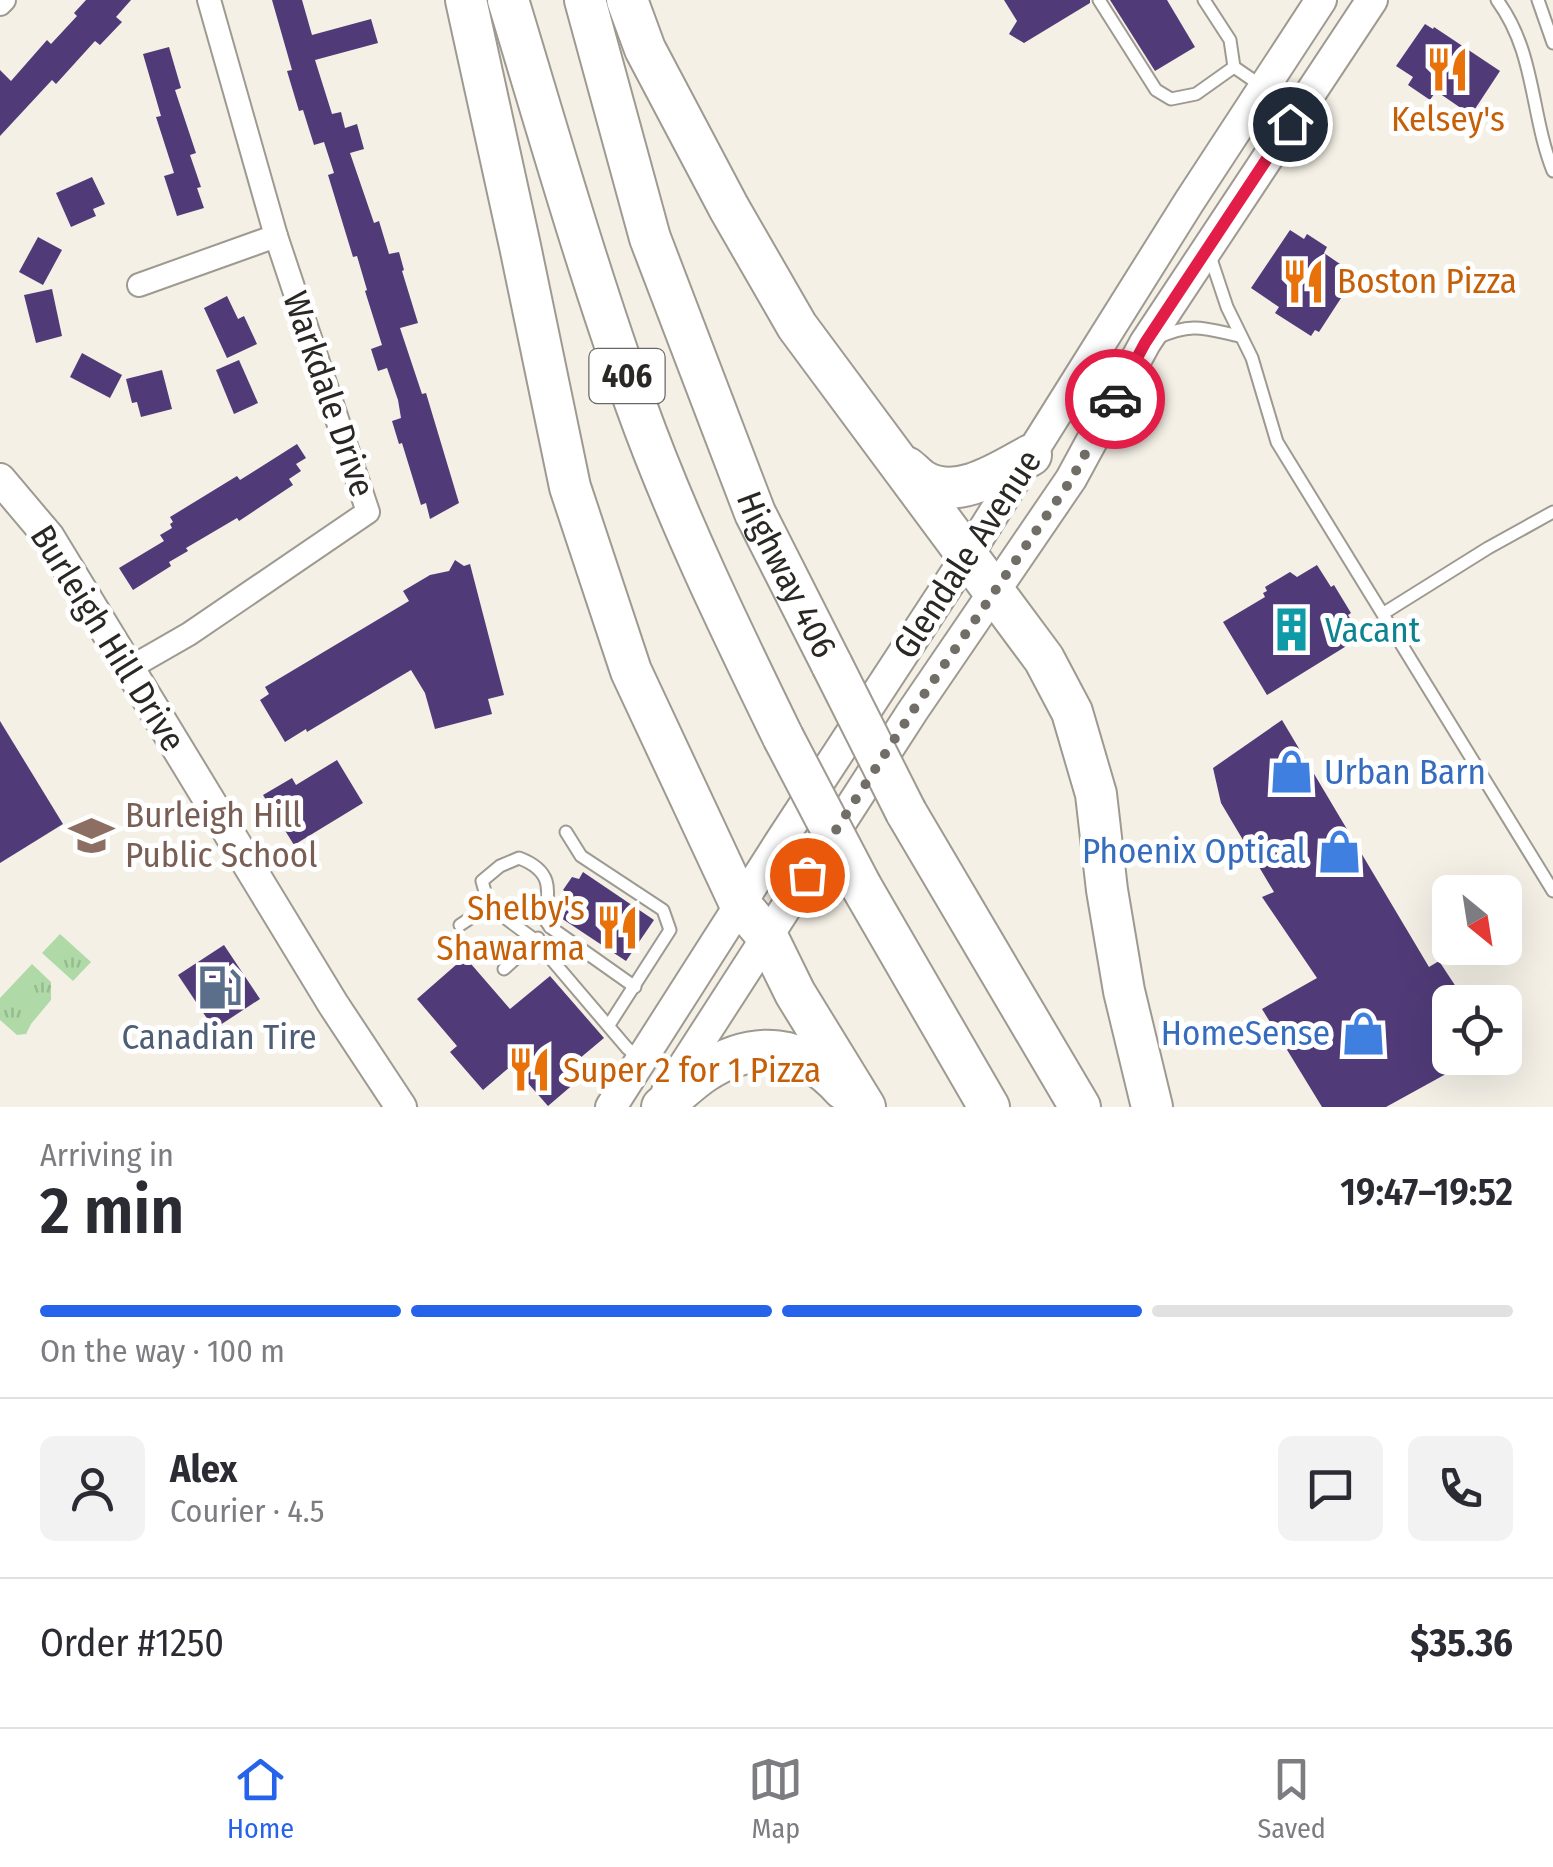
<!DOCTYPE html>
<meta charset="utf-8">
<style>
:root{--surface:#fff;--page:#f2f2f3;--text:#2b2b33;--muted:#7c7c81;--line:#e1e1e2;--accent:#2563eb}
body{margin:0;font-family:"Fira Sans Condensed",sans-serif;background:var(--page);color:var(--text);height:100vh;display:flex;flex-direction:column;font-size:38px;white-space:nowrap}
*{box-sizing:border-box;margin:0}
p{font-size:32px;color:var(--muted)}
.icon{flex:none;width:55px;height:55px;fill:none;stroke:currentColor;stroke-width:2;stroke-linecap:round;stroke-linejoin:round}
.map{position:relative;height:1107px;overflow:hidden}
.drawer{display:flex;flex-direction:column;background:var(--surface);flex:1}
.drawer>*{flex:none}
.needle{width:65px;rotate:150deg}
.controls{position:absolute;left:1432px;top:875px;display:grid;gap:20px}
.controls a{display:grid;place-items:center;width:90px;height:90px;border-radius:15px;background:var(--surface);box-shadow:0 10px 40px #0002;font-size:50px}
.pin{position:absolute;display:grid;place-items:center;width:85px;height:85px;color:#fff;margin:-42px;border:5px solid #fff;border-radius:50%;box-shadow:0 2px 10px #0007}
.courier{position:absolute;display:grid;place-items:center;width:100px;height:100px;margin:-50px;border:8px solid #e11d48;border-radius:50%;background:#fff;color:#222;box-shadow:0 2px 12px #0007}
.head em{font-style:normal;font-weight:600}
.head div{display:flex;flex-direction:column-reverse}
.head{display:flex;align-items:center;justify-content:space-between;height:170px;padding:0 40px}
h1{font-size:65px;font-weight:600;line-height:75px}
.bar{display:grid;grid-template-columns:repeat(4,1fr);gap:15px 10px;align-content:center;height:120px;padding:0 40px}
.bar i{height:12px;border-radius:8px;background:var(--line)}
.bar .selected{background:var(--accent)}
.bar p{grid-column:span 4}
.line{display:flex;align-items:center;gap:25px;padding:0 40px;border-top:2px solid var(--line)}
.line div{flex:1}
.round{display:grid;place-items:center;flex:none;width:105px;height:105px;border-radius:15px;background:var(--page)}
.tabs{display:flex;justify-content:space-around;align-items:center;height:140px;border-top:2px solid var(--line);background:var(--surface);font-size:28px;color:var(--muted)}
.tabs a{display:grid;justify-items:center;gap:5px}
.tabs .selected{color:var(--accent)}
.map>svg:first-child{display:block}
.grass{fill:url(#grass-tufts)}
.building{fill:#503b78}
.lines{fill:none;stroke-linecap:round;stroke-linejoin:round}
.lane-casing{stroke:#9e9a91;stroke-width:15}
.street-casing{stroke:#9e9a91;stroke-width:26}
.secondary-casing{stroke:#9e9a91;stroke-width:34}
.highway-casing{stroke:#9e9a91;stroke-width:44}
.lane{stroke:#fff;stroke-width:11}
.street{stroke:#fff;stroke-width:22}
.secondary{stroke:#fff;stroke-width:30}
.highway{stroke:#fff;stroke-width:40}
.highway-bridge-casing{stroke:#9e9a91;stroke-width:44;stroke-linecap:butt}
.highway-bridge{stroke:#fff;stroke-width:40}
.done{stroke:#716e68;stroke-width:10;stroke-dasharray:0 18}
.route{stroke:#e11d48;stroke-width:12}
.labels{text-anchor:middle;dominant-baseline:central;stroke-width:10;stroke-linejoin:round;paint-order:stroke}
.shield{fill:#fff;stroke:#6a6866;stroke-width:2.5}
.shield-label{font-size:32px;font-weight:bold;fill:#2a2824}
.food-label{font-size:35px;fill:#c56008;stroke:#fff;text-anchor:start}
.street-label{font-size:35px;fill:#2a2824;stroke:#fff}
.culture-label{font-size:35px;fill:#0d838f;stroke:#fff;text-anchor:start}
.shop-label{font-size:35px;fill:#366cbe;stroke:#fff;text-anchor:end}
.education-label{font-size:35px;fill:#785e54;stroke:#fff;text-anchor:start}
.service-label{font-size:35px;fill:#4e5e75;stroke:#fff}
</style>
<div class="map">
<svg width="1553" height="1107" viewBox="0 0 1553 1107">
<defs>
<pattern id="grass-tufts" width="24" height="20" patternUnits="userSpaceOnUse" patternTransform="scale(2.5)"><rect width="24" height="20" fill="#afdaa8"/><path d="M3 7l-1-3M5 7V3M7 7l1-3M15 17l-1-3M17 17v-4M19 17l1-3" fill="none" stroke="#97bb90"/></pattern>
</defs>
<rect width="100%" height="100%" fill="#f4f0e6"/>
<!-- grass -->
<g class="grass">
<path d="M 60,934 L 91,962 L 73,981 L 42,953 Z"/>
<path d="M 32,964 L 51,982 L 51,1000 L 31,1024 L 26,1034 L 17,1035 L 0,1020 L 0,998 Z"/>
</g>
<!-- building -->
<g class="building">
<path d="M 86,0 L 131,0 L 116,17 L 122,22 L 100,45 L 95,41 L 56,84 L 52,80 L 0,136 L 0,70 L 11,81 L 47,40 L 51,44 L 77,16 L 74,13 Z"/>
<path d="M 272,0 L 302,0 L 312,35 L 371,19 L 378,43 L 315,60 L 332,114 L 341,112 L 345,128 L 357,124 L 364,149 L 350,153 L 374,223 L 379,221 L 389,254 L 399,252 L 404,270 L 402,271 L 418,323 L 400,328 L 422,394 L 426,393 L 459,503 L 430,519 L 426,503 L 421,505 L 402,443 L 399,444 L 392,421 L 401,418 L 398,400 L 387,368 L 378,371 L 371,349 L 382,345 L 365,291 L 367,290 L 357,256 L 353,257 L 328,175 L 334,173 L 324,142 L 314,145 L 303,110 L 299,111 L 287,71 L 292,70 Z"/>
<path d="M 1004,0 L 1090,0 L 1090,3 L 1024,43 L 1009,34 L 1017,21 Z"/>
<path d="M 1110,0 L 1167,0 L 1195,47 L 1155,71 Z"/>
<path d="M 1425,24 L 1433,29 L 1434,27 L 1500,71 L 1471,115 L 1436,91 L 1430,100 L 1408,85 L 1413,77 L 1396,66 Z"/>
<path d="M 169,47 L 181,88 L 175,90 L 196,153 L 190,155 L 201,187 L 197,188 L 204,208 L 177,216 L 164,176 L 174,173 L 156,117 L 161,116 L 143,54 Z"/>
<path d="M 92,177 L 105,204 L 93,209 L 96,216 L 71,227 L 56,193 Z"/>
<path d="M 1290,230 L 1304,239 L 1307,234 L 1327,247 L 1324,253 L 1356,275 L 1319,332 L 1315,330 L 1311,336 L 1275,313 L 1279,307 L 1251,288 Z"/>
<path d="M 38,237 L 62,250 L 43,285 L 19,272 Z"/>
<path d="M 52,289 L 62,336 L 36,343 L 24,295 Z"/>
<path d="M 227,296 L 238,319 L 244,316 L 257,344 L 227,358 L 204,308 Z"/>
<path d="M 82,353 L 122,375 L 110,398 L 70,377 Z"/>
<path d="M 239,360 L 258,403 L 234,414 L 216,370 Z"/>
<path d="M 162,370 L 172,409 L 141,417 L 137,402 L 132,403 L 126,379 Z"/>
<path d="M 297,444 L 306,458 L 296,464 L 301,471 L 289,479 L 293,485 L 239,521 L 237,518 L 186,548 L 188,551 L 169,562 L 171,566 L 133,590 L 119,568 L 164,541 L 160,535 L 172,528 L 170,524 L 173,522 L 170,517 L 237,476 L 240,480 Z"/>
<path d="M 455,560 L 464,566 L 470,564 L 504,695 L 488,699 L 492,714 L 435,729 L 425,693 L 411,670 L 307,732 L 306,729 L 285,742 L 260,700 L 269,694 L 265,687 L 409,601 L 403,591 L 430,575 L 449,571 Z"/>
<path d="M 1317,565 L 1331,587 L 1334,585 L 1351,613 L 1348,615 L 1361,637 L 1267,695 L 1223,622 L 1265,597 L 1263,593 L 1267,591 L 1265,587 L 1290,572 L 1297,577 Z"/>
<path d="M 1282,720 L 1429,967 L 1439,961 L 1466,1002 L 1450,1002 L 1450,1058 L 1475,1058 L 1386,1107 L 1322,1107 L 1262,1009 L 1317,978 L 1262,897 L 1274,892 L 1221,803 L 1213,768 Z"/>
<path d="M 0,721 L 63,824 L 0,863 Z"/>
<path d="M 337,760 L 363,803 L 294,845 L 263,795 L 292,778 L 296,785 Z"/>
<path d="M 583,872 L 654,920 L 626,961 L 561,918 L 575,898 L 563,890 L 572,877 L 579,879 Z"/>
<path d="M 224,945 L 260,999 L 214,1029 L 178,975 Z"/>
<path d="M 465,957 L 510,1009 L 550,976 L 604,1038 L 573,1064 L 583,1076 L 548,1106 L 512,1065 L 483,1090 L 450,1052 L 457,1046 L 417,999 Z"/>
</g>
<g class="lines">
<defs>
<g id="lane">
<path d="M 1099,0 L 1156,90 L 1171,99 L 1196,94 L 1234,67"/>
<path d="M 1204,0 L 1230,40 L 1234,67 L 1263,87"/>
<path d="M 1497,0 C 1536,53 1530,113 1553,171"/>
<path d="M 1538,0 L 1553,43"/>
<path d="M 1210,256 L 1227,307 L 1252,358 L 1277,442 L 1553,891"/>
<path d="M 1157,338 C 1191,322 1204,328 1239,336"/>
<path d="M 1384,613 L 1488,548 L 1553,512"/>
<path d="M 566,832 L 581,856 L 663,910 L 670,930 L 609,1025"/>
<path d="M 489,906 L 482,881 L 500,866 L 519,858 C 551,870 551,888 544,918 L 550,927 L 635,987"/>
<path d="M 460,925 L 489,906 L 535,940 L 627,1048 L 640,1059"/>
<path d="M 504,969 L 538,938"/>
</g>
<g id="street">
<path d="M 0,4 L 4,0"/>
<path d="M 139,285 L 276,236"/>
<path d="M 128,669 L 189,634 L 368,512 L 276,236 L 209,0"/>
</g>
<g id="secondary">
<path d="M 0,479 L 49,537 L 333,1004 L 401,1107"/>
<path d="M 667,1092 L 912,712 L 1071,479 L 1145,343 L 1372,0"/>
<path d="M 611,1107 L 780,842 L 967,556 L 1189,202 L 1321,0"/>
</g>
<g id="highway">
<path d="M 466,0 L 520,246 L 570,487 L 631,671 L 740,904 L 767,936 L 795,993 L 865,1107"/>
<path d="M 508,0 C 549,135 588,272 636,405 C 677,519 730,628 783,737"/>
<path id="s1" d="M 585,0 L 650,238 L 755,513 L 832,665"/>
<path d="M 627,0 L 645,49 L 729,208 L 797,326 L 1044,659 L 1072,712 L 1096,794 L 1107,890 L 1124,991 L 1152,1107"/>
<path d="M 906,467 C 912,471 918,479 925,482 C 960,500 1001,471 1031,455"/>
<path d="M 906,812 L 1080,1107"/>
<path d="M 861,886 L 989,1107"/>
<path d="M 662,1107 C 676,1095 689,1082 704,1072 C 755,1039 803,1044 843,1089"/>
</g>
</defs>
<!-- lane casing -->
<use href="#lane" class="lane-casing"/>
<!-- street casing -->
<use href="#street" class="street-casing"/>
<!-- secondary casing -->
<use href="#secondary" class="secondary-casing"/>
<!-- highway casing -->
<use href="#highway" class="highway-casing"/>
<!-- lane -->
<use href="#lane" class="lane"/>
<!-- street -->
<use href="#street" class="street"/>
<!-- secondary -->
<use href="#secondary" class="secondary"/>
<!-- highway -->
<use href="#highway" class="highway"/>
<defs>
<g id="highway-bridge">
<path d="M 832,665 L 906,812"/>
<path d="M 783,737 L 861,886"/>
</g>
</defs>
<!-- highway-bridge casing -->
<use href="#highway-bridge" class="highway-bridge-casing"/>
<!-- highway-bridge -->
<use href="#highway-bridge" class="highway-bridge"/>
</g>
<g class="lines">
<!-- done -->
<path class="done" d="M 807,875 L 912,712 L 1071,480 L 1115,399"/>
<!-- route -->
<path class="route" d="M 1115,399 L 1145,343 L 1290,124"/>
</g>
<!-- icons -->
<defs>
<symbol id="restaurant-bare" viewBox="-9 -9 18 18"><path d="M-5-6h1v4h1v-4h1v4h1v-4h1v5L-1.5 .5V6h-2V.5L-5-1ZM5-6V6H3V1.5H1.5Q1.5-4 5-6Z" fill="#e8710a" stroke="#fff" stroke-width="2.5" paint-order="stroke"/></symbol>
<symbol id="building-bare" viewBox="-9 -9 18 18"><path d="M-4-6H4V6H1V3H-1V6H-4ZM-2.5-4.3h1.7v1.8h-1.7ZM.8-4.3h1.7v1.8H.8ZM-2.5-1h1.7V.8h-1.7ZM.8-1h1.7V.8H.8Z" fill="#0f9aa8" stroke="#fff" stroke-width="2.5" paint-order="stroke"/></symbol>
<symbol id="shop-bare" viewBox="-9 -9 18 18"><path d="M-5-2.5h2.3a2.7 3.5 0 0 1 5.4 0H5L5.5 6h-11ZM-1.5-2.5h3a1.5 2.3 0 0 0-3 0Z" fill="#3f7fe0" stroke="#fff" stroke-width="2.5" paint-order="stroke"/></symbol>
<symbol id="school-bare" viewBox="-9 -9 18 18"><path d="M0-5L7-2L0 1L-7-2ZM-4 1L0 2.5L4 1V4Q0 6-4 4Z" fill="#8d6e63" stroke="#fff" stroke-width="2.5" paint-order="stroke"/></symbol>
<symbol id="fuel-bare" viewBox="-9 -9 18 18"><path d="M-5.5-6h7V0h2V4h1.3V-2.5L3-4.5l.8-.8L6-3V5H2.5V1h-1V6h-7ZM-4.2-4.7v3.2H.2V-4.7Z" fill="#5c6f8a" stroke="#fff" stroke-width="2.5" paint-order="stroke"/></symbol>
</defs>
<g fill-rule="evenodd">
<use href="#restaurant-bare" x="1416" y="38" width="63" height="63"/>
<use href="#restaurant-bare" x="1272" y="250" width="63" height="63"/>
<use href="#building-bare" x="1260" y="598" width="63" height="63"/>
<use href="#shop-bare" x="1260" y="740" width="63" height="63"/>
<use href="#school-bare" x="60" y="804" width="63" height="63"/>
<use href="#shop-bare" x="1308" y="820" width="63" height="63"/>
<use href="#restaurant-bare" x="586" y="896" width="63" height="63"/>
<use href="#fuel-bare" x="188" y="956" width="63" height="63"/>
<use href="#shop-bare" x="1332" y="1002" width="63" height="63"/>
<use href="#restaurant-bare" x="498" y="1038" width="63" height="63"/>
</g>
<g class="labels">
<!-- shield labels -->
<rect class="shield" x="589.5" y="349" width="75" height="54" rx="8"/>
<g class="shield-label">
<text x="627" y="376">406</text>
</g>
<!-- food labels -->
<g class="food-label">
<text x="1448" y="119" text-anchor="middle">Kelsey's</text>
<text x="1337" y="281">Boston Pizza</text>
<text x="585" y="908" text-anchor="end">Shelby's<tspan x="585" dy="40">Shawarma</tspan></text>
<text x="563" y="1070">Super 2 for 1 Pizza</text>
</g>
<!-- street labels -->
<g class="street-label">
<text transform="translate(329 394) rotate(71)">Warkdale Drive</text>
<text transform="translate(967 554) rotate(-57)">Glendale Avenue</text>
<text stroke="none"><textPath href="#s1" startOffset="610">Highway 406</textPath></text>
<text transform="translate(108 638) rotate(58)">Burleigh Hill Drive</text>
</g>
<!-- culture labels -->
<g class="culture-label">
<text x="1325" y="630">Vacant</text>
</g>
<!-- shop labels -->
<g class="shop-label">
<text x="1324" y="772" text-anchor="start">Urban Barn</text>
<text x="1306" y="851">Phoenix Optical</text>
<text x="1330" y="1033">HomeSense</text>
</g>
<!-- education labels -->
<g class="education-label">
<text x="125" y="815">Burleigh Hill<tspan x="125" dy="40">Public School</tspan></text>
</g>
<!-- service labels -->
<g class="service-label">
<text x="219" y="1037">Canadian Tire</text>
</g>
</g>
</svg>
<div class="controls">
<a><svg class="needle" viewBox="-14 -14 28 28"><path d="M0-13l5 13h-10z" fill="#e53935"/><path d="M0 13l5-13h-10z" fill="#7c7c81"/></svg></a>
<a><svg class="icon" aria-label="locate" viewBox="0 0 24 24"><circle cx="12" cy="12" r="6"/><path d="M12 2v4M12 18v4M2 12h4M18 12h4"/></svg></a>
</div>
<div class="pin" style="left:807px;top:875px;background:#ea580c"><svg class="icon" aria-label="bag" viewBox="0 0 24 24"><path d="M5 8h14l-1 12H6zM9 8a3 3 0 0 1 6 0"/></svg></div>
<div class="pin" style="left:1290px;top:124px;background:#1f2937"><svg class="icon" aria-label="home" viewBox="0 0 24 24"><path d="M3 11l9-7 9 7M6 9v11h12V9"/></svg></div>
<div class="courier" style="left:1115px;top:399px"><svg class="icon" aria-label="car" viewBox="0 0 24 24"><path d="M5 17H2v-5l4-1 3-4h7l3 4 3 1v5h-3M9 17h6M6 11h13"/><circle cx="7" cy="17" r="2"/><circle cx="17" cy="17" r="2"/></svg></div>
</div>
<section class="drawer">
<div class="head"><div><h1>2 min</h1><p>Arriving in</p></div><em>19:47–19:52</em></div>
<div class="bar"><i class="selected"></i><i class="selected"></i><i class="selected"></i><i></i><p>On the way · 100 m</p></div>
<div class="line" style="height:180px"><a class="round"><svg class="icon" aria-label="person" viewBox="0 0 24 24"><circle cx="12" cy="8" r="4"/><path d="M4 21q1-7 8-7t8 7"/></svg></a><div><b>Alex</b><p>Courier · 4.5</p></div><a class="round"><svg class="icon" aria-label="chat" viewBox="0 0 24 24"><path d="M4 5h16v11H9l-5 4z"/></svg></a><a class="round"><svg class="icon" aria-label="phone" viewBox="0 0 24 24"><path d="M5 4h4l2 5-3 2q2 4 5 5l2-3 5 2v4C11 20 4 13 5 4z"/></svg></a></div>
<div class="line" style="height:130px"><div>Order #1250</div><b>$35.36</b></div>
</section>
<nav class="tabs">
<a class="selected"><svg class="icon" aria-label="home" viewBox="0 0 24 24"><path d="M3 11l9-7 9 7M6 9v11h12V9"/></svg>Home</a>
<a><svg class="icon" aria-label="map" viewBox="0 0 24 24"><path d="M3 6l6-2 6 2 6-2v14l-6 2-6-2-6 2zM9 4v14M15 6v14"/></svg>Map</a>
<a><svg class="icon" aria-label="saved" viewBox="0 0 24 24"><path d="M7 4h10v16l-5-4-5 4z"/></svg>Saved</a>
</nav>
